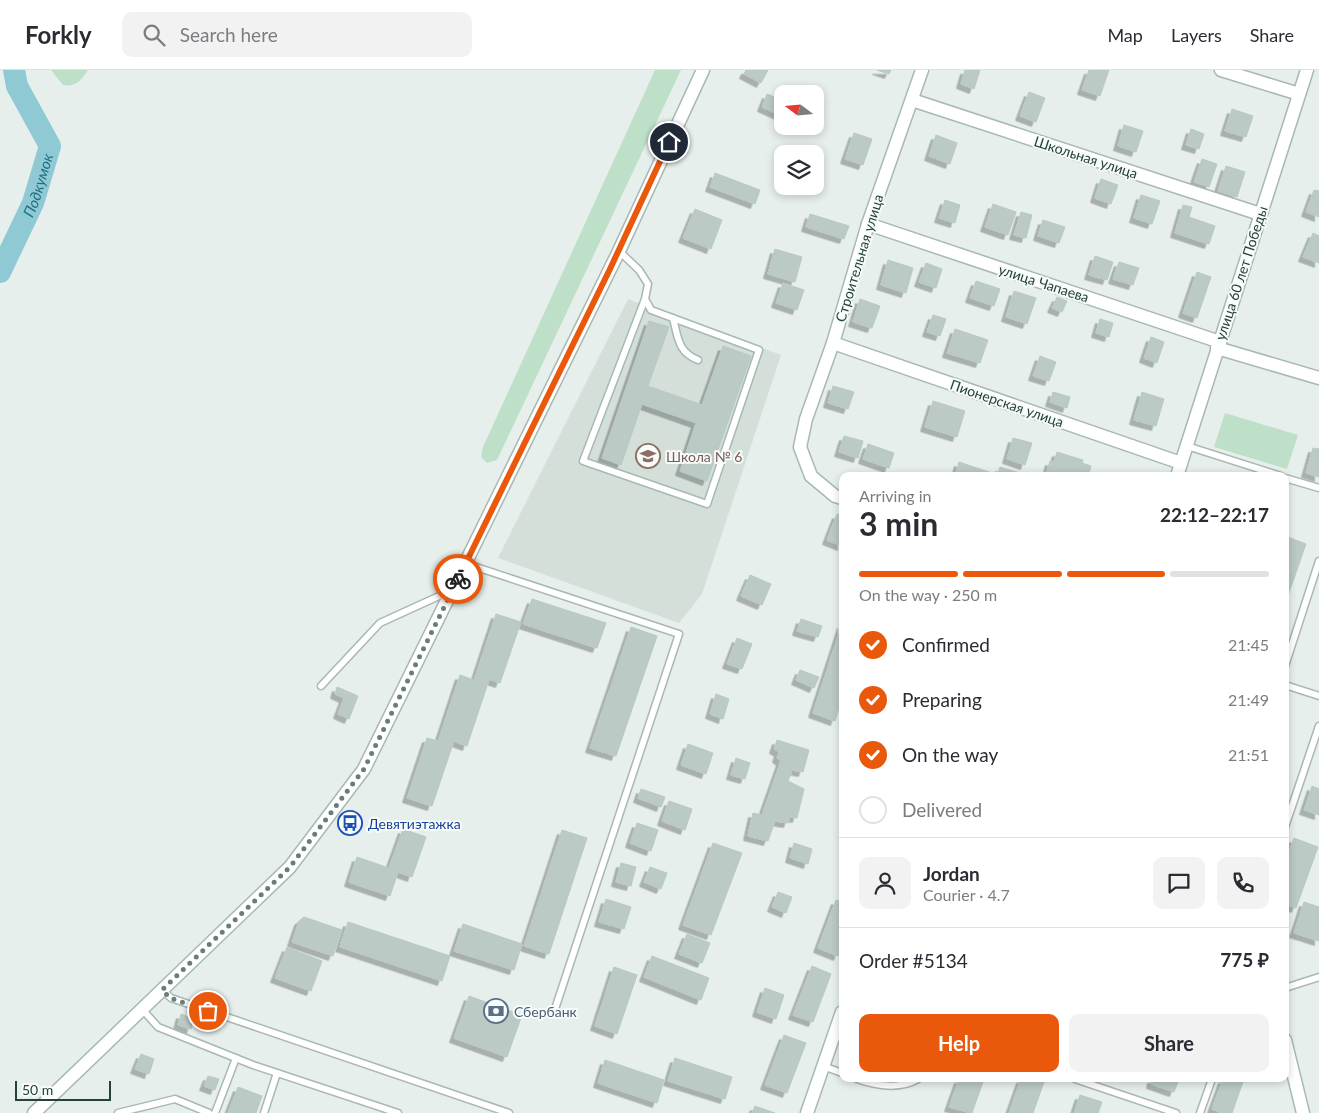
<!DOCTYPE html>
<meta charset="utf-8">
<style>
:root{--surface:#fff;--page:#f2f2f3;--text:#2b2b33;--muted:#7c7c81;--line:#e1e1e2;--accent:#ea580c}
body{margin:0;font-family:Lato,sans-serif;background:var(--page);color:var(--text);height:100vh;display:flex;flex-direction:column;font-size:19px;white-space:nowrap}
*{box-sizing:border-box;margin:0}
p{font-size:16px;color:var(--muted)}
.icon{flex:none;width:28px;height:28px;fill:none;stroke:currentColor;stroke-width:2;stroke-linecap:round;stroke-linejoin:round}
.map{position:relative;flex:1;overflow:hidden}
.details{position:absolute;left:839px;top:402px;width:450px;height:610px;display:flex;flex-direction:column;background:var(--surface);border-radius:10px;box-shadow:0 2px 8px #0003}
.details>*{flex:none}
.needle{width:32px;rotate:286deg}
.buttons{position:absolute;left:774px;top:15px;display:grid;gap:10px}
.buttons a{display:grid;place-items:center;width:50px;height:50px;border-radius:10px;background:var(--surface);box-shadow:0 2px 8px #0003;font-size:25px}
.scale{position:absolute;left:15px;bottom:12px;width:96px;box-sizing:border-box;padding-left:5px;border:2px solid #24423a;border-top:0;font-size:14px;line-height:18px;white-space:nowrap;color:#24423a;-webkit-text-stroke:4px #f7fbf9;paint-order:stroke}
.pin{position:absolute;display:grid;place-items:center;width:42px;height:42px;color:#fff;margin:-21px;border:2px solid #fff;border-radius:50%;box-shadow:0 1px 5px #0007}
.courier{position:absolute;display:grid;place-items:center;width:50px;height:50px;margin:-25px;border:4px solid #ea580c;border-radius:50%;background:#fff;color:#222;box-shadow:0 1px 6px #0007}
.head em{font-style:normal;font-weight:700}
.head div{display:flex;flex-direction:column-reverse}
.head{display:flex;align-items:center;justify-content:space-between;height:85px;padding:0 20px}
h1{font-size:32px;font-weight:700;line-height:38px}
.bar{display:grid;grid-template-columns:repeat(4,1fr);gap:8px 5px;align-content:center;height:60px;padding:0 20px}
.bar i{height:6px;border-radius:4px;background:var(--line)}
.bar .active{background:var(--accent)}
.bar p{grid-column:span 4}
.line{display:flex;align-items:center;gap:12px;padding:0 20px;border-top:1px solid var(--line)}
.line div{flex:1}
.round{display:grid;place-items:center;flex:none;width:52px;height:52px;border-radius:10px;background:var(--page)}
ol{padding:0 20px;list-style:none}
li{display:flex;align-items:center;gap:15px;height:55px}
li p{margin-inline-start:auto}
li .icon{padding:5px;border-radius:50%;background:var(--accent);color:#fff;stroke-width:4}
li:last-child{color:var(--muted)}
li i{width:28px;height:28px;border:2px solid var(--line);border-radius:50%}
.button{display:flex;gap:10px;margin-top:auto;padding:10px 20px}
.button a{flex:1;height:58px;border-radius:10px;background:var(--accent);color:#fff;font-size:20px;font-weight:700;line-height:58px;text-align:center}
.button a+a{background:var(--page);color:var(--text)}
header{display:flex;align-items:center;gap:30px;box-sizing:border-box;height:70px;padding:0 25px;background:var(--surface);border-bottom:1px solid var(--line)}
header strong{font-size:24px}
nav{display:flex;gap:28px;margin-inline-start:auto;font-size:18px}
.search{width:350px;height:45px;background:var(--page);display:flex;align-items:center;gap:12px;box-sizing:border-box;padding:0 18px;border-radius:10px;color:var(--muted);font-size:19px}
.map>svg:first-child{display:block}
.built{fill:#d4dfda}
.green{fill:#bfe0c8}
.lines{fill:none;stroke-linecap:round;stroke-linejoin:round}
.river{stroke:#8ec9d4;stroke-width:22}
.building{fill:#bbcac4;stroke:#b8c9c2;filter:url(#shadow)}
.service-casing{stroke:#a8b8b2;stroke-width:9}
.minor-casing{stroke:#a8b8b2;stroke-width:15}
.service{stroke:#fff;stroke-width:6}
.minor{stroke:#fff;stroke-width:12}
.done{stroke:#687f78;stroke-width:5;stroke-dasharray:0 9}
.route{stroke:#ea580c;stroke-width:6}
.labels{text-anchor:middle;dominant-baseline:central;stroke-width:4;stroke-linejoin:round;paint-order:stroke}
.street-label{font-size:14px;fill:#24423a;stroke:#f7fbf9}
.education-label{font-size:14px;fill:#785e54;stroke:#f7fbf9;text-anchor:start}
.transit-label{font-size:14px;fill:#164399;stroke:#f7fbf9;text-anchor:start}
.service-label{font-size:14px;fill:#4e5e75;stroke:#f7fbf9;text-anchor:start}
.water-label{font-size:15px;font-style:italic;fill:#1c6f80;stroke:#f7fbf9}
</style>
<header>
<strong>Forkly</strong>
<div class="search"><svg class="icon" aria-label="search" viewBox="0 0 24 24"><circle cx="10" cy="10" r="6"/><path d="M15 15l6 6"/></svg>Search here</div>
<nav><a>Map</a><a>Layers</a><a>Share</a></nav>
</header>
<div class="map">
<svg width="1319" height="1043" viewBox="0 0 1319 1043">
<defs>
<filter id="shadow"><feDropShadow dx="-4.5" dy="4.5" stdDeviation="0" flood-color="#0004"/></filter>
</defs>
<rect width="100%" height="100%" fill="#e6efeb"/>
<!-- built -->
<path class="built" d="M 628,229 L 781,285 L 702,524 L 679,553 L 498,488 Z"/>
<!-- green -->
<g class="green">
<path d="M 51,0 L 88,0 C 80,11 77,17 63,15 Z"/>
<path d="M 655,0 L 681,0 L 497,390 L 487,393 L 481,387 L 483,377 Z"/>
<path d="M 1225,343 L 1298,365 L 1287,399 L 1214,377 Z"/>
</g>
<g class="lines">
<!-- river -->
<path class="river" id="s1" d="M 0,202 L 33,133 L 50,76 L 17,16 L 14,0"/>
</g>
<!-- building -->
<g class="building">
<path d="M 746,0 L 768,0 L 761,13 L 744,4 Z"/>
<path d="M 877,0 L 891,0 L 889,4 Z"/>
<path d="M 965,0 L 980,0 L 974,19 L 961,14 Z"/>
<path d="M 1089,0 L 1109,0 L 1100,26 L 1082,20 Z"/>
<path d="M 1029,22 L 1045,28 L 1036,52 L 1020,46 Z"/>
<path d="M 767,24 L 782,30 L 782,46 L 762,37 Z"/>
<path d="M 1232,39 L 1253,46 L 1246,67 L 1225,61 Z"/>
<path d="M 1124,55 L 1143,61 L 1136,82 L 1118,76 Z"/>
<path d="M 1191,59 L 1204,64 L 1199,79 L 1186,75 Z"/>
<path d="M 854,63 L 872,69 L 863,95 L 845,89 Z"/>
<path d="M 936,65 L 957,73 L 950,94 L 929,86 Z"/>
<path d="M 1202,89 L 1217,94 L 1209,117 L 1194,112 Z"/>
<path d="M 1226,96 L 1245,102 L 1237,127 L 1218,121 Z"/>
<path d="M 715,103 L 760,120 L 755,134 L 710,117 Z"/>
<path d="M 1101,109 L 1118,115 L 1111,134 L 1095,128 Z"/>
<path d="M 1314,120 L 1319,121 L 1319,147 L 1306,142 Z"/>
<path d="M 1141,125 L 1160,131 L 1152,154 L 1134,148 Z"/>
<path d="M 945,130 L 960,135 L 955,153 L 939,148 Z"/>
<path d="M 993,134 L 1016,142 L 1008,165 L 985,157 Z"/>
<path d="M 1183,135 L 1192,137 L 1189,147 L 1215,156 L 1209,174 L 1175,163 Z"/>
<path d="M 695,139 L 722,150 L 711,179 L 683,168 Z"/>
<path d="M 1021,142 L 1032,145 L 1026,168 L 1014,165 Z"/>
<path d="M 810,144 L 849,156 L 844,169 L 806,157 Z"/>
<path d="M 1043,150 L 1065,157 L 1059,173 L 1038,166 Z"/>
<path d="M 1313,163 L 1319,166 L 1319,193 L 1303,187 Z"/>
<path d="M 775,179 L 802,187 L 795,212 L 768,204 Z"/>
<path d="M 1095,186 L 1113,192 L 1107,210 L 1089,205 Z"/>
<path d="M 888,190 L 913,198 L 906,223 L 881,215 Z"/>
<path d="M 1119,192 L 1139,198 L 1133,215 L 1113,209 Z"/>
<path d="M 926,193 L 942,199 L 936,218 L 919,212 Z"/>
<path d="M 1197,202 L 1211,207 L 1197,248 L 1183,243 Z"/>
<path d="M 976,211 L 1000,219 L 994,236 L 970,228 Z"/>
<path d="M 783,213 L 804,220 L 797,240 L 776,233 Z"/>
<path d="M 1014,221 L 1036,228 L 1027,254 L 1006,247 Z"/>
<path d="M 1057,227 L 1067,231 L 1062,242 L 1052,238 Z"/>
<path d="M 860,229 L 880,236 L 872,258 L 853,252 Z"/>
<path d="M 933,245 L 946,249 L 940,266 L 927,262 Z"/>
<path d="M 1100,249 L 1113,253 L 1109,267 L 1096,263 Z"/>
<path d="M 649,251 L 669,257 L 648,316 L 702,335 L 723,276 L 751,286 L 707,411 L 680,401 L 696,353 L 642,334 L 621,395 L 602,388 Z"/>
<path d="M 955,259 L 988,270 L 980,293 L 947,283 Z"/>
<path d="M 1151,267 L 1164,272 L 1157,293 L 1144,288 Z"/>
<path d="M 1040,286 L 1056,292 L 1049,311 L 1033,306 Z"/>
<path d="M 833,316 L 854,322 L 848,339 L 828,333 Z"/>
<path d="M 1053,322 L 1070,327 L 1067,338 L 1050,332 Z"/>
<path d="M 1142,322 L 1164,329 L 1156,356 L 1134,350 Z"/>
<path d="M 933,331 L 965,341 L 957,367 L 925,357 Z"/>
<path d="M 844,366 L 863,371 L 858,388 L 839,382 Z"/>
<path d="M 1013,368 L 1032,373 L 1025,395 L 1007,389 Z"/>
<path d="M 868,374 L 894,383 L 889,398 L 863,389 Z"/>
<path d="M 1313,378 L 1319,379 L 1319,407 L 1306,403 Z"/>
<path d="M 1057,382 L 1083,390 L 1082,393 L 1091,396 L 1088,406 L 1046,405 L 1050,391 L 1054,392 Z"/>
<path d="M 959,392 L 992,403 L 991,406 L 955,406 Z"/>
<path d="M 1000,397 L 1020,403 L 1019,406 L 997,406 Z"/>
<path d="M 837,444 L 842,446 L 842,476 L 827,470 Z"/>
<path d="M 1285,466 L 1306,474 L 1285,534 Z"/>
<path d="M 750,505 L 771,514 L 762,535 L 741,526 Z"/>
<path d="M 532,529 L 606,553 L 597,578 L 523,554 Z"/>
<path d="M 496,544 L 521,552 L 500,613 L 476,605 Z"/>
<path d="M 801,549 L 822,556 L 818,567 L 797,561 Z"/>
<path d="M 842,554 L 842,628 L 835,651 L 813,643 Z"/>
<path d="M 631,557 L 657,566 L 616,686 L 590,678 Z"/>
<path d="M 737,568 L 752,574 L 742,599 L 727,594 Z"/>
<path d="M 800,600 L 819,607 L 814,618 L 796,610 Z"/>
<path d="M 460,605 L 474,610 L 476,605 L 489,610 L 467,676 L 440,666 Z"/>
<path d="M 337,617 L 358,626 L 349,649 L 338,644 L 344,628 L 335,624 Z"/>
<path d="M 716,624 L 729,629 L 723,649 L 710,644 Z"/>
<path d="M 440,666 L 454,671 L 432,736 L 407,728 L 427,668 L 438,671 Z"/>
<path d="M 777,670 L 809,680 L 803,702 L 792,700 L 788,711 L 804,719 L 797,748 L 790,747 L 788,753 L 775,751 L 768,771 L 748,766 L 753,743 L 762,745 L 781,691 L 777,688 L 779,682 L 774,679 Z"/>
<path d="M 688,674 L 713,683 L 706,704 L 681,695 Z"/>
<path d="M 736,688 L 750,693 L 745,709 L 731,705 Z"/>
<path d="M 1312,716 L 1319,719 L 1319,745 L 1304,740 Z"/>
<path d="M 641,719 L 665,727 L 661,737 L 638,728 Z"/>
<path d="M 669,731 L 692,739 L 685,760 L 662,751 Z"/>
<path d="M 637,753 L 658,760 L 651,781 L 630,773 Z"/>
<path d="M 403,759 L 426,767 L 412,807 L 398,802 L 390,826 L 349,812 L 357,787 L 389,798 Z"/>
<path d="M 562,760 L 587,768 L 549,884 L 524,876 Z"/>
<path d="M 1294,768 L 1318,777 L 1296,838 L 1285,834 L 1285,793 Z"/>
<path d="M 713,773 L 742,783 L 711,865 L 683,855 Z"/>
<path d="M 794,773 L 812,779 L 808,794 L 790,788 Z"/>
<path d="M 621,793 L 636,797 L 631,816 L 616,812 Z"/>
<path d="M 650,797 L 667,803 L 661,819 L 644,812 Z"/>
<path d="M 778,822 L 792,827 L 786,843 L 772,837 Z"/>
<path d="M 606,829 L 631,837 L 624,859 L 599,852 Z"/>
<path d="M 836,830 L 842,832 L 842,875 L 838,886 L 818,878 Z"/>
<path d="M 1304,832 L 1319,837 L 1319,871 L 1294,863 Z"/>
<path d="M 304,847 L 342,860 L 333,886 L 292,872 L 299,851 Z"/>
<path d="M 348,852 L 450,886 L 442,911 L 340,877 Z"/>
<path d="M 463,854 L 522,874 L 514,900 L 454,881 Z"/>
<path d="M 687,864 L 710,873 L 702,893 L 679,884 Z"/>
<path d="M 287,877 L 322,891 L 311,921 L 275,908 Z"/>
<path d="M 652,886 L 709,908 L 701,930 L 644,907 Z"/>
<path d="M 812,896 L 831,904 L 813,952 L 793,945 Z"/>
<path d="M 614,897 L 637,905 L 617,964 L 595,956 Z"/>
<path d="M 765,918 L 784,925 L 776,949 L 757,942 Z"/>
<path d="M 469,926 L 522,945 L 507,987 L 454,968 Z"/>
<path d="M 181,944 L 194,949 L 191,959 L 178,955 Z"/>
<path d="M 784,965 L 806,973 L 787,1023 L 765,1015 Z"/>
<path d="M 141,984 L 154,989 L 149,1004 L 135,999 Z"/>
<path d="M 675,988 L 732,1007 L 725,1029 L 668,1011 Z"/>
<path d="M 605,990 L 664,1010 L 657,1033 L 598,1013 Z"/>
<path d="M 208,1006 L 219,1009 L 215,1020 L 204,1016 Z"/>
<path d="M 959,1009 L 984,1009 L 972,1043 L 949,1037 Z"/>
<path d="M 1021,1009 L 1045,1009 L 1033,1043 L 1009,1043 Z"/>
<path d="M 1152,1009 L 1179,1009 L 1174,1022 L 1151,1014 Z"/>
<path d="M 1223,1009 L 1244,1009 L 1232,1043 L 1222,1043 L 1212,1039 Z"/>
<path d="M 238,1017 L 262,1026 L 256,1043 L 228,1043 Z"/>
<path d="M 1080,1025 L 1102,1032 L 1098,1043 L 1074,1043 Z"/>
<path d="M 755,1036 L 775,1043 L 752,1043 Z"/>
</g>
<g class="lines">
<defs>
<g id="service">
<path d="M 619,181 L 639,200 L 648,214 L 645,229 L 651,240 L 759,280 L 707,434 L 583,391 L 645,229"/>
<path d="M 673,248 C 678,268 678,282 698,290"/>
<path d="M 1187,376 L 1281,406"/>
<path d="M 1285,408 L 1319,418"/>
<path d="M 467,494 L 679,564 L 556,936"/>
<path d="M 1285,596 L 1319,491"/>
<path d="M 1285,615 L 1319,626"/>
<path d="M 321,616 L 380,553 L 450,521"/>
<path d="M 1285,757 L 1319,656"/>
<path d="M 1285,918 L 1319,907"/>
<path d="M 162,920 L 171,928 L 509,1043"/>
<path d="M 142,939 L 158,957 L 253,995 L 398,1043"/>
<path d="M 823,996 L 842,1003"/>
<path d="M 857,1009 C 877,1016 899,1020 918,1009"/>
<path d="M 1075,1009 L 1176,1043"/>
<path d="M 118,1043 L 175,1029 L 209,1043"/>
<path d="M 215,1043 L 236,988"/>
<path d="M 264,1043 L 277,1003"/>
<path d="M 1200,1043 L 1212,1009"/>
</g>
<g id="minor">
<path d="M 1221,0 L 1299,24"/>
<path d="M 912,30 L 1260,144"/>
<path d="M 868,154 L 1220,272"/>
<path d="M 833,273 L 1181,393"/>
<path d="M 1217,278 L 1319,308"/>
<path d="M 1177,406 L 1307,0"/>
<path d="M 842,428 L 835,426 L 811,406 L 800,377 L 806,349 L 833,273 L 868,154 L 922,0"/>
<path d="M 1285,970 L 1303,1043"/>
<path d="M 34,1043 L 290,797 L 364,699 L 619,181 L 703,0"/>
<path d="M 807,1043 L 842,942"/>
</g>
</defs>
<!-- service casing -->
<use href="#service" class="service-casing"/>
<!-- minor casing -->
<use href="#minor" class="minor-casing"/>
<!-- service -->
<use href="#service" class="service"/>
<!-- minor -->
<use href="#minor" class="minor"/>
</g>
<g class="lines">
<!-- done -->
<path class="done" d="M 208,941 L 170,928 L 162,920 L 290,797 L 364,699 L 458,509"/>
<!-- route -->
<path class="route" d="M 458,509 L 610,199 L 669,72"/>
</g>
<!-- icons -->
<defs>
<symbol id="school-ring" viewBox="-11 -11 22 22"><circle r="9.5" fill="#f7fbf9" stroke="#8d6e63" stroke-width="1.5"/><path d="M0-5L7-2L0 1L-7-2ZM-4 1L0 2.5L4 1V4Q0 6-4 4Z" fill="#8d6e63"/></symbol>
<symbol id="bus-ring" viewBox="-11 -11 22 22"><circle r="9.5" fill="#f7fbf9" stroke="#1a4fb4" stroke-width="1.5"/><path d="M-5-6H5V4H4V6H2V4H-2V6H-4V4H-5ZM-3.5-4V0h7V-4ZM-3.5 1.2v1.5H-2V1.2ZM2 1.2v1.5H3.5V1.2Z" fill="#1a4fb4"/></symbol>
<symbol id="bank-ring" viewBox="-11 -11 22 22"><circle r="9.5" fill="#f7fbf9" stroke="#5c6f8a" stroke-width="1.5"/><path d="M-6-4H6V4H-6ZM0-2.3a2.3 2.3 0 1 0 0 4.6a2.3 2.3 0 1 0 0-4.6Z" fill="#5c6f8a"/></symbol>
</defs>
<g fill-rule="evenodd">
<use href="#school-ring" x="634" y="372" width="28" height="28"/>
<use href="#bus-ring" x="336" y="739" width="28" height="28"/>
<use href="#bank-ring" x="482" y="927" width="28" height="28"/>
</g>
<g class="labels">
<!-- street labels -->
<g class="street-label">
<text transform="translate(1086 87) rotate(18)">Школьная улица</text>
<text transform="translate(859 188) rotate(-73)">Строительная улица</text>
<text transform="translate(1241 203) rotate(-72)">улица 60 лет Победы</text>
<text transform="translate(1044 213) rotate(18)">улица Чапаева</text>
<text transform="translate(1007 333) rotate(19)">Пионерская улица</text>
</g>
<!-- education labels -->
<g class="education-label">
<text x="666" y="386">Школа № 6</text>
</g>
<!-- transit labels -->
<g class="transit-label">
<text x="368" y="753">Девятиэтажка</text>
</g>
<!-- service labels -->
<g class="service-label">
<text x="514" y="941">Сбербанк</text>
</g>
<!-- water labels -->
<g class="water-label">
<text stroke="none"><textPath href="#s1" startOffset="95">Подкумок</textPath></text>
</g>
</g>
</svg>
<div class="buttons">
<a><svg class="needle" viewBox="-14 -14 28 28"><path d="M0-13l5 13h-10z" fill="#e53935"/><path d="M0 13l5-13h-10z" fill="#7c7c81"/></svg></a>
<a><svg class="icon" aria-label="layers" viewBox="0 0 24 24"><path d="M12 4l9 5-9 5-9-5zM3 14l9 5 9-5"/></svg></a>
</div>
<div class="scale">50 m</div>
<div class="pin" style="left:208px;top:941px;background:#ea580c"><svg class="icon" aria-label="bag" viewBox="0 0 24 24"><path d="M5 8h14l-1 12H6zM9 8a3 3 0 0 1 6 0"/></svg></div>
<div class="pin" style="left:669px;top:72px;background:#1f2937"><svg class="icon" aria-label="home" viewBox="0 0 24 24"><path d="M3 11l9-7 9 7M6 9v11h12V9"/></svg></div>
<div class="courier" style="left:458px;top:509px"><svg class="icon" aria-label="bike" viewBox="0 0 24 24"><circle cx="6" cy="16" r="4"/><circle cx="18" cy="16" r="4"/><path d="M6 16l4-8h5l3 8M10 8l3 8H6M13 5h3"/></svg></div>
<section class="details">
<div class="head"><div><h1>3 min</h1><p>Arriving in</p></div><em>22:12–22:17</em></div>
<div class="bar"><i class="active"></i><i class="active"></i><i class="active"></i><i></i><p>On the way · 250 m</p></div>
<ol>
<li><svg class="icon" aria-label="check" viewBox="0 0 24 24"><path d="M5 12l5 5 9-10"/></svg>Confirmed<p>21:45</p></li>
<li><svg class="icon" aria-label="check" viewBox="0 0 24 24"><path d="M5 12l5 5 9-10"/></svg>Preparing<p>21:49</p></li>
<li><svg class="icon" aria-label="check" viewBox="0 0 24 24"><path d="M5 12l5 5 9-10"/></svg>On the way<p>21:51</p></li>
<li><i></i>Delivered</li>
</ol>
<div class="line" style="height:90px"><a class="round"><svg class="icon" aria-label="person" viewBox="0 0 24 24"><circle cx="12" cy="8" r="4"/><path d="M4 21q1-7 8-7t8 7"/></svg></a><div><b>Jordan</b><p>Courier · 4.7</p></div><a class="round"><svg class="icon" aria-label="chat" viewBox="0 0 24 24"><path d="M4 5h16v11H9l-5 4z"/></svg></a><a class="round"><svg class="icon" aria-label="phone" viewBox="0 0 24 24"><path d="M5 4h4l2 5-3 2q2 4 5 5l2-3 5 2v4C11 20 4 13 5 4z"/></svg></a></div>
<div class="line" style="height:65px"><div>Order #5134</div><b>775 ₽</b></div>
<div class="button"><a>Help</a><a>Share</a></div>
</section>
</div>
